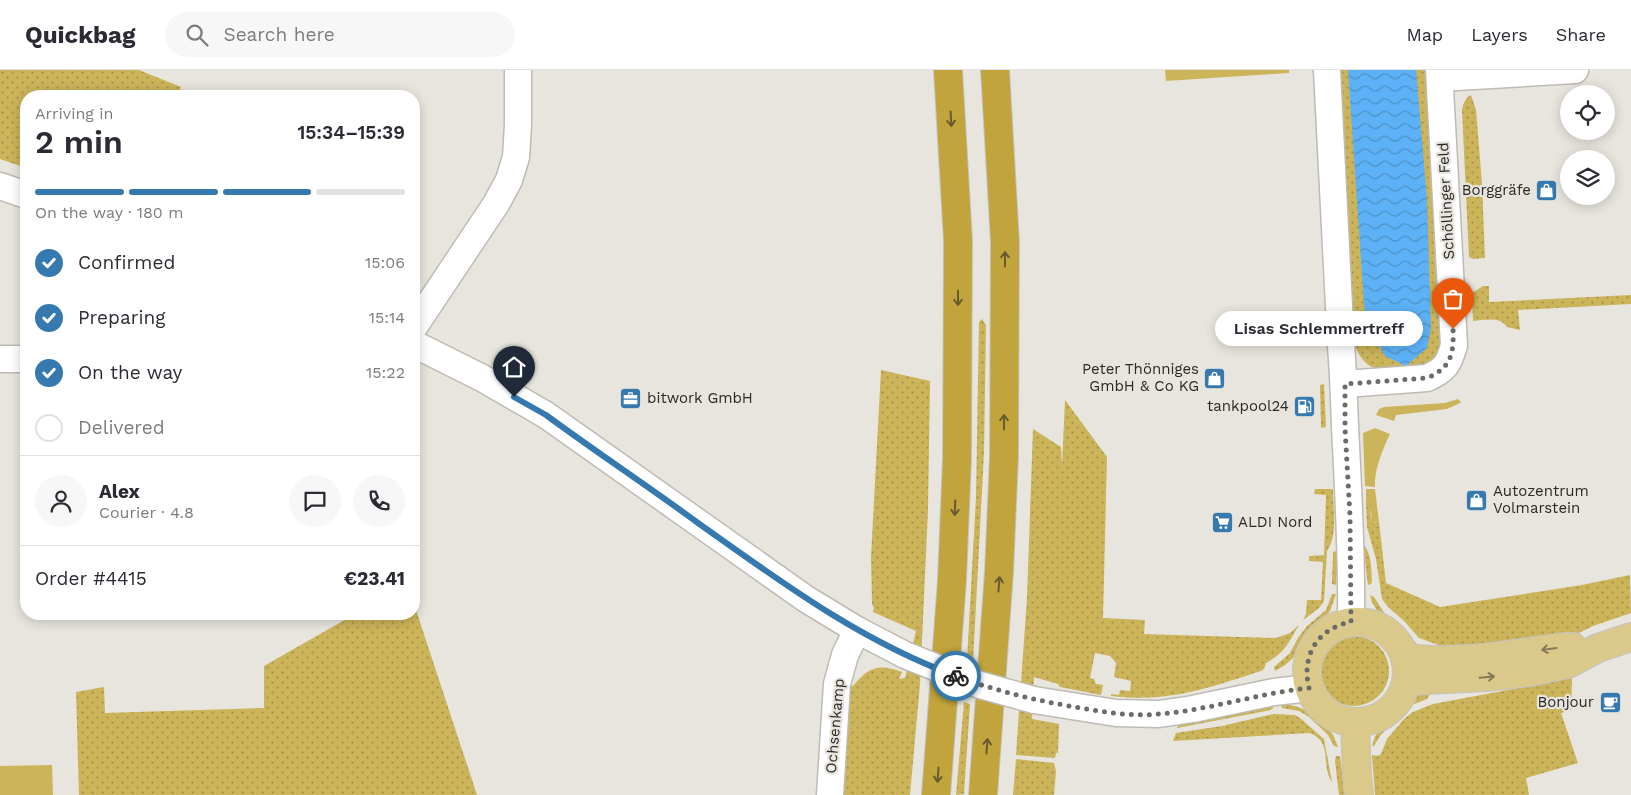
<!DOCTYPE html>
<meta charset="utf-8">
<style>
:root{--surface:#fff;--page:#f7f7f7;--text:#2b2b33;--muted:#7c7c81;--line:#e1e1e2;--accent:#3579af}
body{margin:0;font-family:"Work Sans",sans-serif;background:var(--page);color:var(--text);height:100vh;display:flex;flex-direction:column;font-size:19px;white-space:nowrap}
*{box-sizing:border-box;margin:0}
p{font-size:16px;color:var(--muted)}
.icon{flex:none;width:28px;height:28px;fill:none;stroke:currentColor;stroke-width:2;stroke-linecap:round;stroke-linejoin:round}
.map{position:relative;flex:1;overflow:hidden}
.drawer{position:absolute;left:20px;top:20px;width:400px;height:530px;display:flex;flex-direction:column;background:var(--surface);border-radius:20px;box-shadow:0 2px 12px #0003}
.drawer>*{flex:none}
.buttons{position:absolute;left:1560px;top:15px;display:grid;gap:10px}
.buttons a{display:grid;place-items:center;width:55px;height:55px;border-radius:50%;background:var(--surface);box-shadow:0 2px 12px #0003;font-size:25px}
.pin{position:absolute;display:grid;place-items:center;width:42px;height:42px;color:#fff;margin:-51px -21px;border-radius:50% 50% 50% 0;rotate:-45deg;box-shadow:0 0 5px #0007}
.pin .icon{rotate:45deg}
.courier{position:absolute;display:grid;place-items:center;width:50px;height:50px;margin:-25px;border:4px solid #3579af;border-radius:50%;background:#fff;color:#222;box-shadow:0 1px 6px #0007}
.bubble{position:absolute;height:35px;border-radius:18px;background:var(--surface);box-shadow:0 2px 12px #0003;font-size:16px;font-weight:600;line-height:35px;text-align:center}
.headline em{font-style:normal;font-weight:600}
.headline div{display:flex;flex-direction:column-reverse}
.headline{display:flex;align-items:center;justify-content:space-between;height:85px;padding:0 15px}
h1{font-size:32px;font-weight:600;line-height:38px}
.bar{display:grid;grid-template-columns:repeat(4,1fr);gap:8px 5px;align-content:center;height:60px;padding:0 15px}
.bar i{height:6px;border-radius:4px;background:var(--line)}
.bar .selected{background:var(--accent)}
.bar p{grid-column:span 4}
.line{display:flex;align-items:center;gap:12px;padding:0 15px;border-top:1px solid var(--line)}
.line div{flex:1}
.round{display:grid;place-items:center;flex:none;width:52px;height:52px;border-radius:26px;background:var(--page)}
ol{padding:0 15px;list-style:none}
li{display:flex;align-items:center;gap:15px;height:55px}
li p{margin-inline-start:auto}
li .icon{padding:5px;border-radius:50%;background:var(--accent);color:#fff;stroke-width:4}
li:last-child{color:var(--muted)}
li i{width:28px;height:28px;border:2px solid var(--line);border-radius:50%}
header{display:flex;align-items:center;gap:30px;box-sizing:border-box;height:70px;padding:0 25px;background:var(--surface);border-bottom:1px solid var(--line)}
header strong{font-size:24px}
nav{display:flex;gap:28px;margin-inline-start:auto;font-size:18px}
.search{width:350px;height:45px;background:var(--page);display:flex;align-items:center;gap:12px;box-sizing:border-box;padding:0 18px;border-radius:28px;color:var(--muted);font-size:19px}
.map>svg:first-child{display:block}
.grass{fill:url(#grass-dots)}
.garden{fill:#ccb45a}
.water{fill:url(#water-waves)}
.lines{fill:none;stroke-linecap:round;stroke-linejoin:round}
.minor-casing{stroke:#bdbbb3;stroke-width:29}
.major-casing{stroke:#c4c3c3;stroke-width:30}
.highway-casing{stroke:#c4c3c3;stroke-width:30}
.minor{stroke:#fff;stroke-width:26}
.major{stroke:#dac98a;stroke-width:28}
.highway{stroke:#c1a53c;stroke-width:28}
.minor-bridge-casing{stroke:#bdbbb3;stroke-width:29;stroke-linecap:butt}
.minor-bridge{stroke:#fff;stroke-width:26}
.oneway{stroke:#675b2f}
.oneway2{stroke:#827a58}
.done{stroke:#6d6b67;stroke-width:5;stroke-dasharray:0 9}
.route{stroke:#3579af;stroke-width:6}
.labels{text-anchor:middle;dominant-baseline:central;stroke-width:4.5;stroke-linejoin:round;paint-order:stroke}
.poi-label{font-size:15px;fill:#2b2a27;stroke:#e7e5dd;text-anchor:end}
.street-label{font-size:15px;fill:#2b2a27;stroke:#e7e5dd}
</style>
<header>
<strong>Quickbag</strong>
<div class="search"><svg class="icon" aria-label="search" viewBox="0 0 24 24"><circle cx="10" cy="10" r="6"/><path d="M15 15l6 6"/></svg>Search here</div>
<nav><a>Map</a><a>Layers</a><a>Share</a></nav>
</header>
<div class="map">
<svg width="1631" height="725" viewBox="0 0 1631 725">
<defs>
<pattern id="grass-dots" width="8" height="8" patternUnits="userSpaceOnUse" patternTransform="scale(1.25)"><rect width="8" height="8" fill="#ccb45a"/><path d="M2 2h.1M6 6h.1" fill="none" stroke="#a6934a" stroke-width="1.8" stroke-linecap="round"/></pattern>
<pattern id="water-waves" width="16" height="10" patternUnits="userSpaceOnUse" patternTransform="scale(1.25)"><rect width="16" height="10" fill="#5db2f7"/><path d="M0 5q4-4 8 0t8 0" fill="none" stroke="#4d91c8"/></pattern>
</defs>
<rect width="100%" height="100%" fill="#e7e5dd"/>
<!-- grass -->
<g class="grass">
<path d="M 0,0 L 139,0 L 181,17 L 178,26 L 26,26 L 26,98 L 0,89 Z"/>
<path d="M 1337,0 L 1426,0 L 1442,272 C 1440,282 1432,296 1421,299 C 1409,302 1381,302 1370,296 C 1362,291 1358,283 1354,274 Z"/>
<path d="M 1471,25 L 1476,40 L 1482,114 L 1485,188 L 1473,189 L 1469,187 L 1462,40 C 1463,34 1465,28 1471,25 Z"/>
<path d="M 1483,216 L 1489,216 L 1489,232 L 1631,225 L 1631,234 L 1518,240 L 1520,260 L 1507,257 C 1500,246 1485,250 1473,251 L 1472,223 Z"/>
<path d="M 982,249 L 986,255 L 984,383 L 973,592 L 967,590 L 976,427 L 979,252 Z"/>
<path d="M 881,300 L 930,311 L 928,440 L 920,614 L 910,725 L 841,725 L 847,615 L 853,616 C 868,597 879,593 902,602 L 899,609 L 905,608 L 916,561 L 873,542 L 874,538 L 872,534 L 871,487 Z"/>
<path d="M 1324,314 L 1326,357 L 1321,358 L 1320,315 Z"/>
<path d="M 1065,330 L 1107,387 L 1103,548 L 1145,550 L 1144,564 L 1276,568 L 1290,563 L 1299,555 C 1288,573 1286,582 1266,593 L 1264,599 L 1261,601 C 1208,618 1168,633 1111,626 L 1111,624 L 1119,625 L 1120,620 L 1130,621 L 1131,611 L 1114,607 L 1116,593 L 1110,586 L 1095,583 L 1090,608 L 1094,609 L 1096,614 L 1103,615 L 1101,625 L 1060,617 L 1058,614 L 1034,607 L 1032,649 L 1059,654 L 1058,683 L 1056,683 L 1055,688 L 1016,685 L 1027,528 L 1033,359 L 1061,377 L 1062,397 Z"/>
<path d="M 1315,419 L 1333,419 C 1333,438 1338,465 1327,481 L 1324,531 L 1319,538 L 1303,550 L 1306,544 L 1307,530 L 1321,530 L 1323,492 L 1310,491 L 1309,491 L 1309,486 L 1324,485 L 1326,425 L 1314,424 Z"/>
<path d="M 1366,436 L 1370,439 L 1372,453 L 1379,452 L 1386,513 L 1440,537 L 1582,515 L 1630,505 L 1631,543 L 1593,556 L 1573,566 L 1438,584 L 1438,575 L 1419,568 L 1404,551 L 1388,537 L 1382,529 L 1376,489 L 1367,457 Z"/>
<path d="M 1363,474 C 1372,483 1371,499 1372,511 L 1371,514 L 1368,515 Z"/>
<path d="M 1338,480 L 1336,515 L 1332,514 L 1332,511 L 1333,485 L 1333,482 Z"/>
<path d="M 1332,524 L 1336,524 L 1330,541 L 1324,549 L 1310,559 L 1293,588 L 1285,595 L 1275,601 L 1274,597 L 1290,583 L 1298,568 L 1307,556 L 1326,540 Z"/>
<path d="M 1370,525 L 1374,527 L 1385,544 L 1398,554 L 1416,573 L 1420,576 L 1414,577 C 1407,570 1401,563 1394,556 C 1383,547 1373,540 1370,525 Z"/>
<path d="M 414,534 L 477,725 L 79,725 L 76,622 L 104,617 L 105,643 L 264,638 L 264,596 L 355,544 L 414,544 Z"/>
<circle cx="1354" cy="601" r="35"/>
<path d="M 1572,608 L 1571,640 L 1561,643 L 1578,693 L 1526,708 L 1529,725 L 1375,725 L 1372,685 L 1378,686 L 1381,684 L 1387,669 L 1405,648 L 1413,642 L 1433,634 Z"/>
<path d="M 1428,618 L 1430,624 L 1427,629 L 1409,636 L 1405,639 L 1380,666 L 1374,676 L 1372,676 L 1375,666 L 1404,633 L 1416,622 Z"/>
<path d="M 964,632 L 970,634 L 964,724 L 956,725 Z"/>
<path d="M 1281,634 C 1306,635 1331,652 1338,677 L 1334,676 L 1328,665 L 1309,647 L 1299,641 L 1282,638 Z"/>
<path d="M 1273,635 L 1273,638 L 1271,640 L 1177,658 L 1180,653 Z"/>
<path d="M 1273,644 L 1295,645 L 1300,648 L 1324,669 L 1332,712 C 1320,695 1334,671 1309,663 L 1173,671 L 1176,663 L 1222,656 Z"/>
<path d="M 1336,686 L 1340,686 L 1345,725 L 1339,725 L 1335,691 Z"/>
<path d="M 1016,689 L 1054,693 L 1056,701 L 1054,725 L 1013,725 Z"/>
</g>
<!-- garden -->
<g class="garden">
<path d="M 1165,0 L 1289,0 L 1289,3 L 1166,11 Z"/>
<path d="M 1458,329 L 1461,332 L 1460,333 L 1447,339 L 1396,345 L 1394,351 L 1376,345 L 1379,339 L 1384,337 L 1445,333 Z"/>
<path d="M 1375,358 L 1390,364 C 1383,379 1374,399 1375,417 L 1365,416 L 1363,363 Z"/>
<path d="M 1366,419 L 1375,419 L 1379,452 L 1372,453 C 1371,446 1373,440 1366,436 Z"/>
<path d="M 52,695 L 53,725 L 0,725 L 0,696 Z"/>
</g>
<!-- water -->
<path class="water" d="M 1348,0 L 1416,0 L 1427,129 L 1431,259 L 1427,278 L 1406,296 L 1385,286 L 1365,248 Z"/>
<g class="lines">
<defs>
<g id="minor">
<path d="M 1327,0 L 1341,276 C 1344,310 1344,342 1346,376 C 1349,434 1352,493 1351,551"/>
<path d="M 1440,8 L 1575,0"/>
<path d="M 0,116 L 26,125"/>
<path d="M 414,257 L 496,134 L 509,110 L 516,87 L 518,55 L 518,0"/>
<path d="M 414,274 L 482,308 L 546,345 L 806,529 L 857,560 L 905,585"/>
<path d="M 0,289 L 26,289"/>
<path d="M 1345,314 L 1427,308 C 1445,300 1449,294 1454,275 L 1439,0"/>
<path d="M 1034,630 L 1116,643 L 1159,644 L 1193,639 L 1274,622 L 1309,618"/>
<path d="M 830,725 L 837,614 L 845,585 L 857,560"/>
</g>
<g id="major">
<circle cx="1357" cy="602" r="50"/>
<path d="M 1405,588 C 1459,595 1511,584 1564,577 L 1573,577"/>
<path d="M 1407,611 L 1486,607 L 1530,602 L 1570,593 L 1598,578 L 1631,567"/>
<path d="M 1355,653 L 1357,706 L 1359,725"/>
</g>
<g id="highway">
<path d="M 936,725 L 952,510 L 957,389 L 958,171 L 948,0"/>
<path d="M 983,725 L 999,502 L 1004,387 L 1005,172 L 995,0"/>
</g>
</defs>
<!-- minor casing -->
<use href="#minor" class="minor-casing"/>
<!-- major casing -->
<use href="#major" class="major-casing"/>
<!-- highway casing -->
<use href="#highway" class="highway-casing"/>
<!-- minor -->
<use href="#minor" class="minor"/>
<!-- major -->
<use href="#major" class="major"/>
<!-- highway -->
<use href="#highway" class="highway"/>
<defs>
<path id="minor-bridge" d="M 905,585 L 980,615 L 1034,630"/>
</defs>
<!-- minor-bridge casing -->
<use href="#minor-bridge" class="minor-bridge-casing"/>
<!-- minor-bridge -->
<use href="#minor-bridge" class="minor-bridge"/>
</g>
<!-- one-way arrows -->
<defs><path id="oneway-shaft" d="M-6 0H5M1.5-3L5.5 0L1.5 3" fill="none" stroke-width="1.6" stroke-linecap="round" stroke-linejoin="round" transform="scale(1.25)"/></defs>
<g class="oneway">
<use href="#oneway-shaft" transform="translate(951 49) rotate(87)"/>
<use href="#oneway-shaft" transform="translate(1005 189) rotate(-90)"/>
<use href="#oneway-shaft" transform="translate(958 228) rotate(90)"/>
<use href="#oneway-shaft" transform="translate(1004 352) rotate(-90)"/>
<use href="#oneway-shaft" transform="translate(955 438) rotate(92)"/>
<use href="#oneway-shaft" transform="translate(999 514) rotate(-86)"/>
<use href="#oneway-shaft" transform="translate(987 676) rotate(-86)"/>
<use href="#oneway-shaft" transform="translate(938 705) rotate(94)"/>
</g>
<g class="oneway2">
<use href="#oneway-shaft" transform="translate(1549 579) rotate(172)"/>
<use href="#oneway-shaft" transform="translate(1487 607) rotate(-5)"/>
</g>
<g class="lines">
<!-- done -->
<path class="done" d="M 956,606 C 993,620 1030,629 1069,636 C 1098,641 1129,647 1159,644 C 1210,640 1259,623 1309,618 C 1301,585 1318,558 1351,552 L 1350,446 L 1345,358 L 1345,314 L 1427,308 C 1451,298 1454,284 1453,259"/>
<!-- route -->
<path class="route" d="M 514,327 L 546,345 C 596,382 648,416 698,453 C 780,511 860,571 956,606"/>
</g>
<!-- icons -->
<defs>
<symbol id="shop-square" viewBox="-11 -11 22 22"><rect x="-9" y="-9" width="18" height="18" rx="4" fill="#3579af" stroke="#e7e5dd"/><path d="M-5-2.5h2.3a2.7 3.5 0 0 1 5.4 0H5L5.5 6h-11ZM-1.5-2.5h3a1.5 2.3 0 0 0-3 0Z" fill="#fff"/></symbol>
<symbol id="office-square" viewBox="-11 -11 22 22"><rect x="-9" y="-9" width="18" height="18" rx="4" fill="#3579af" stroke="#e7e5dd"/><path d="M-6-3h4V-5.5h4V-3h4V5H-6ZM-1-4.5V-3h2v-1.5ZM-6 0V1H6V0Z" fill="#fff"/></symbol>
<symbol id="fuel-square" viewBox="-11 -11 22 22"><rect x="-9" y="-9" width="18" height="18" rx="4" fill="#3579af" stroke="#e7e5dd"/><path d="M-5.5-6h7V0h2V4h1.3V-2.5L3-4.5l.8-.8L6-3V5H2.5V1h-1V6h-7ZM-4.2-4.7v3.2H.2V-4.7Z" fill="#fff"/></symbol>
<symbol id="supermarket-square" viewBox="-11 -11 22 22"><rect x="-9" y="-9" width="18" height="18" rx="4" fill="#3579af" stroke="#e7e5dd"/><path d="M-6-5.5h2.5l.6 2H6L4.5 2H-2.5L-4.4-4H-6ZM-1.5 3.2a1.3 1.3 0 1 0 .1 0ZM3 3.2a1.3 1.3 0 1 0 .1 0Z" fill="#fff"/></symbol>
<symbol id="cafe-square" viewBox="-11 -11 22 22"><rect x="-9" y="-9" width="18" height="18" rx="4" fill="#3579af" stroke="#e7e5dd"/><path d="M-5.5-4.5H6V0H3Q3 3.5 0 3.5H-2.5Q-5.5 3.5-5.5 0ZM3-3.2v2h1.7v-2ZM-6 4.5H4V6H-6Z" fill="#fff"/></symbol>
</defs>
<g fill-rule="evenodd">
<use href="#shop-square" x="1534" y="108" width="25" height="25"/>
<use href="#shop-square" x="1202" y="296" width="25" height="25"/>
<use href="#office-square" x="618" y="316" width="25" height="25"/>
<use href="#fuel-square" x="1292" y="324" width="25" height="25"/>
<use href="#shop-square" x="1464" y="418" width="25" height="25"/>
<use href="#supermarket-square" x="1210" y="440" width="25" height="25"/>
<use href="#cafe-square" x="1598" y="620" width="25" height="25"/>
</g>
<g class="labels">
<!-- poi labels -->
<g class="poi-label">
<text x="1531" y="120">Borggräfe</text>
<text x="1199" y="299">Peter Thönniges<tspan x="1199" dy="17">GmbH &amp; Co KG</tspan></text>
<text x="647" y="328" text-anchor="start">bitwork GmbH</text>
<text x="1289" y="336">tankpool24</text>
<text x="1493" y="421" text-anchor="start">Autozentrum<tspan x="1493" dy="17">Volmarstein</tspan></text>
<text x="1238" y="452" text-anchor="start">ALDI Nord</text>
<text x="1594" y="632">Bonjour</text>
</g>
<!-- street labels -->
<g class="street-label">
<text transform="translate(1446 131) rotate(-93)">Schöllinger Feld</text>
<text transform="translate(835 656) rotate(-85)">Ochsenkamp</text>
</g>
</g>
</svg>
<div class="buttons">
<a><svg class="icon" aria-label="locate" viewBox="0 0 24 24"><circle cx="12" cy="12" r="6"/><path d="M12 2v4M12 18v4M2 12h4M18 12h4"/></svg></a>
<a><svg class="icon" aria-label="layers" viewBox="0 0 24 24"><path d="M12 4l9 5-9 5-9-5zM3 14l9 5 9-5"/></svg></a>
</div>
<div class="pin" style="left:1453px;top:259px;background:#ea580c"><svg class="icon" aria-label="bag" viewBox="0 0 24 24"><path d="M5 8h14l-1 12H6zM9 8a3 3 0 0 1 6 0"/></svg></div>
<div class="pin" style="left:514px;top:327px;background:#1f2937"><svg class="icon" aria-label="home" viewBox="0 0 24 24"><path d="M3 11l9-7 9 7M6 9v11h12V9"/></svg></div>
<div class="courier" style="left:956px;top:606px"><svg class="icon" aria-label="bike" viewBox="0 0 24 24"><circle cx="6" cy="16" r="4"/><circle cx="18" cy="16" r="4"/><path d="M6 16l4-8h5l3 8M10 8l3 8H6M13 5h3"/></svg></div>
<div class="bubble" style="left:1215px;top:241px;width:208px">Lisas Schlemmertreff</div>
<section class="drawer">
<div class="headline"><div><h1>2 min</h1><p>Arriving in</p></div><em>15:34–15:39</em></div>
<div class="bar"><i class="selected"></i><i class="selected"></i><i class="selected"></i><i></i><p>On the way · 180 m</p></div>
<ol>
<li><svg class="icon" aria-label="check" viewBox="0 0 24 24"><path d="M5 12l5 5 9-10"/></svg>Confirmed<p>15:06</p></li>
<li><svg class="icon" aria-label="check" viewBox="0 0 24 24"><path d="M5 12l5 5 9-10"/></svg>Preparing<p>15:14</p></li>
<li><svg class="icon" aria-label="check" viewBox="0 0 24 24"><path d="M5 12l5 5 9-10"/></svg>On the way<p>15:22</p></li>
<li><i></i>Delivered</li>
</ol>
<div class="line" style="height:90px"><a class="round"><svg class="icon" aria-label="person" viewBox="0 0 24 24"><circle cx="12" cy="8" r="4"/><path d="M4 21q1-7 8-7t8 7"/></svg></a><div><b>Alex</b><p>Courier · 4.8</p></div><a class="round"><svg class="icon" aria-label="chat" viewBox="0 0 24 24"><path d="M4 5h16v11H9l-5 4z"/></svg></a><a class="round"><svg class="icon" aria-label="phone" viewBox="0 0 24 24"><path d="M5 4h4l2 5-3 2q2 4 5 5l2-3 5 2v4C11 20 4 13 5 4z"/></svg></a></div>
<div class="line" style="height:65px"><div>Order #4415</div><b>€23.41</b></div>
</section>
</div>
